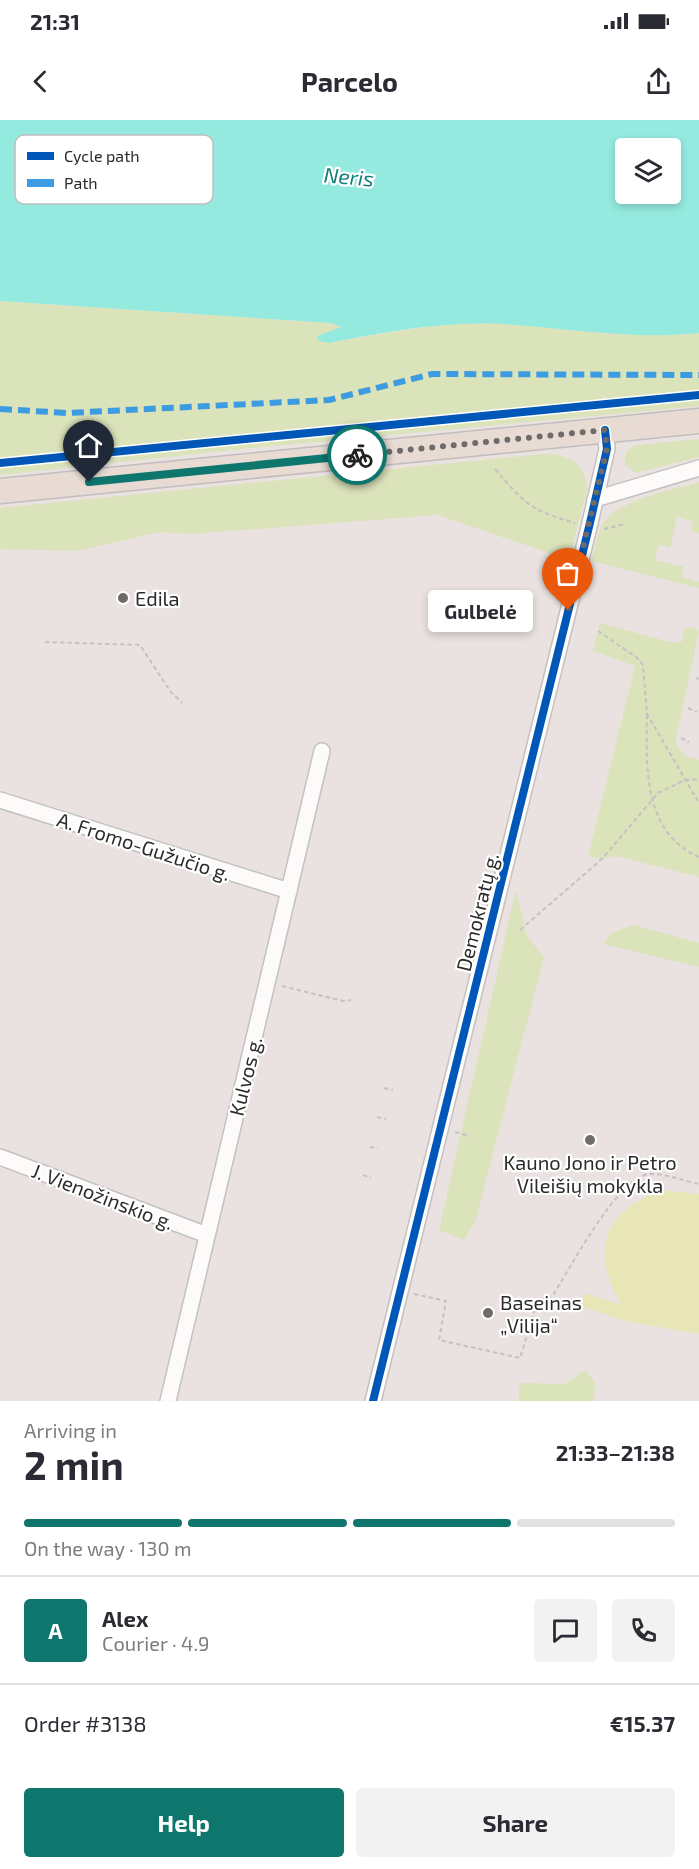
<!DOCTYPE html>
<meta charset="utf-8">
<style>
:root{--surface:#fff;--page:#f2f2f3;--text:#2b2b33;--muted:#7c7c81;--line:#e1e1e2;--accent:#0f766e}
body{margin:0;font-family:"Exo 2",sans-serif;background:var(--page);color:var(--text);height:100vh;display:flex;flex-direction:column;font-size:22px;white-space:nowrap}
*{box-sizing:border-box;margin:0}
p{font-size:20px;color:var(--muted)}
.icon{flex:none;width:33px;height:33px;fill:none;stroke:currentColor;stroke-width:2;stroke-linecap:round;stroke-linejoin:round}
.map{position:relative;height:1281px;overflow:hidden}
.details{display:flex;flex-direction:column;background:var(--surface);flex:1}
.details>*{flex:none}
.buttons{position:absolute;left:615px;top:18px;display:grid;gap:12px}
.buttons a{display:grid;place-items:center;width:66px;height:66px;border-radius:6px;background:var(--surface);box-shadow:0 3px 9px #0003;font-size:30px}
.pin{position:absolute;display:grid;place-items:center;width:51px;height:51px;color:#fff;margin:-62px -26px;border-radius:50% 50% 50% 0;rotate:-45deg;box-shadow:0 0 6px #0007}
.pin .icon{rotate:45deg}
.courier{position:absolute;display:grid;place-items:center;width:60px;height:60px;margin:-30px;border:4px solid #0f766e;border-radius:50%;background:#fff;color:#222;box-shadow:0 2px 8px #0007}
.bubble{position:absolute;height:42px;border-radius:6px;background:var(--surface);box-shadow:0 3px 9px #0003;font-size:20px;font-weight:700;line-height:42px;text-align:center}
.summary em{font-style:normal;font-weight:700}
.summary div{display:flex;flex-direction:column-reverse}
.summary{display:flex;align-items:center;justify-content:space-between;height:102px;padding:0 24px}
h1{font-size:39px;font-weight:700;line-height:45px}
.bar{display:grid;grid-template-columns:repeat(4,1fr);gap:9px 6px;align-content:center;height:72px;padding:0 24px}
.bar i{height:8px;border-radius:4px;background:var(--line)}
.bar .on{background:var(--accent)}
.bar p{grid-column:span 4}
.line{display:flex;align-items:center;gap:15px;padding:0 24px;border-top:2px solid var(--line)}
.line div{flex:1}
.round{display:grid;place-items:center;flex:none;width:63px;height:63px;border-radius:6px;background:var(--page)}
.button{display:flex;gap:12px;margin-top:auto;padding:12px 24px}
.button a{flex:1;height:69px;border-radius:6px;background:var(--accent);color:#fff;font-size:24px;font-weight:700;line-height:69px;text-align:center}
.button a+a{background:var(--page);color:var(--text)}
.status{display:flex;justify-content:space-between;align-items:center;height:42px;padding:0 30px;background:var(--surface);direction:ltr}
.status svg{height:16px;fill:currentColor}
header{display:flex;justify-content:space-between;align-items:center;height:78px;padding:0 24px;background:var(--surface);font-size:27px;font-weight:700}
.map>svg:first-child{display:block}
.green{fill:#dbe3ba}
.pitch{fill:#e8e6b7}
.water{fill:#95eadf;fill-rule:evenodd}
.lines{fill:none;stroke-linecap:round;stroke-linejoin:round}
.minor-casing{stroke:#c3c1c1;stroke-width:18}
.primary-casing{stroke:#c1bebe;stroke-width:27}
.path{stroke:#c3c3c3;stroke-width:2;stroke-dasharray:4.5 3;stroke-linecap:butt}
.minor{stroke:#fcfbfa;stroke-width:15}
.primary{stroke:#e7dbd4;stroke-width:24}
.quiet{stroke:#3d9ce1;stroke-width:6;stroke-dasharray:12 6;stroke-linecap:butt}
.cycleway-casing{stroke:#fff;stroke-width:11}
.cycleway{stroke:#0057b8;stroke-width:8}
.done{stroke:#6e6b6a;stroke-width:6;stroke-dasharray:0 10.8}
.route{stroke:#0f766e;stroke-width:8}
.poi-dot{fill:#6e6b6a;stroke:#fff;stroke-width:2}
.labels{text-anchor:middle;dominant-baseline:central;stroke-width:4.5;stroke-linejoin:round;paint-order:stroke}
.poi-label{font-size:20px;fill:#2b2b2b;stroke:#fff;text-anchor:start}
.street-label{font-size:20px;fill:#2b2b2b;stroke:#fff}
.water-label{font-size:21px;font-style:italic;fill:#0f7f7b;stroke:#fff}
.key{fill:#fff;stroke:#bfbfbf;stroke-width:1.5}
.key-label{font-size:16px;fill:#2b2b2b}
</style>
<div class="status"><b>21:31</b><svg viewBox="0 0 49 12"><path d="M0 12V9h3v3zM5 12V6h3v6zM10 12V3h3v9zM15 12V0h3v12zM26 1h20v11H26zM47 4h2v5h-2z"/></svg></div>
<header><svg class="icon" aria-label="back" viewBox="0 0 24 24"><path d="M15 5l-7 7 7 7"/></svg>Parcelo<svg class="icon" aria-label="share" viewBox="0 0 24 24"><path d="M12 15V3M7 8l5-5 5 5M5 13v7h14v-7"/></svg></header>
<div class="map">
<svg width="699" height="1281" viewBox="0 0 699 1281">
<rect width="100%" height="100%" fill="#eae2e0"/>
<!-- green -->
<g class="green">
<path d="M 0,181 L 331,203 L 343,208 L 329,223 C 386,213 443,201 502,204 C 569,208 632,220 699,213 L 699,286 L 242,329 L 0,355 Z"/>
<path d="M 699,319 L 699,337 L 636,353 L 625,345 C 624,335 625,330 635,325 Z"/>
<path d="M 542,334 C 567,334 585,341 587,369 L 569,440 L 438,395 L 192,414 L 159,412 L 77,431 L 0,429 L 0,388 Z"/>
<path d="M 699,362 L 699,413 L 691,411 L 692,401 L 677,397 L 670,428 L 659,425 L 655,440 L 684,447 L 682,457 L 699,462 L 699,468 L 591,441 C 595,430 597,415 602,405 C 616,380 673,370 699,362 Z"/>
<path d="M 600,503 L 666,521 L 681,523 L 685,508 L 693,507 L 699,511 L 675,622 L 685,636 L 699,640 L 699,757 L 615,736 L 602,739 L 588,736 L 635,546 L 593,531 Z"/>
<path d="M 516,770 L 527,816 L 544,837 L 475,1102 L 464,1120 L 439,1110 Z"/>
<path d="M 634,805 L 699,823 L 699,847 L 604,824 L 611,813 Z"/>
<path d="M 585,1250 L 595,1262 L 594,1281 L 518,1281 L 520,1263 L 565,1264 Z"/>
</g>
<!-- pitch -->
<path class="pitch" d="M 659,1070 L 699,1074 L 699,1214 L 629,1202 L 580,1186 L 585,1173 L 621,1185 C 591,1130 601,1096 659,1070 Z"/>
<!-- water -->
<path class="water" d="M 0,0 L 699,0 L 699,213 C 632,220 569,208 502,204 C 443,201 386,212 329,223 L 319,221 L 317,216 L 342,207 L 331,203 L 0,181 ZM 626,28 L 670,28 L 670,74 L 626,74 Z"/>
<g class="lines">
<defs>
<g id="minor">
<path d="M 595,379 L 699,348"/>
<path d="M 0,680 L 289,771"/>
<path d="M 0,1037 L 207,1115"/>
<path d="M 168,1281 L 322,631"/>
<path d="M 373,1281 L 589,407 L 607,329 L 605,310"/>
</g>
<path id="primary" d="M 0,371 L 699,301"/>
</defs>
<!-- minor casing -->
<use href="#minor" class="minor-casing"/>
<!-- primary casing -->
<use href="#primary" class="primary-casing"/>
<!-- path -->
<g class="path">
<path d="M 495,349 C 525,384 530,390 575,403"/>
<path d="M 604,409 L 625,404"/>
<path d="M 598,511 L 636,537 L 643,545 L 647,594 L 699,683"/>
<path d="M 45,522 L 140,525 L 170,571 L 182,583"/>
<path d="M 696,558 L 699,559"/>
<path d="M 688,588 L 697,592"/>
<path d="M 647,595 C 646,646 643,713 699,737"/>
<path d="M 681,618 L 689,622"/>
<path d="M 520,810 L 602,739 L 658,673 L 685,660 L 699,659"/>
<path d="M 282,866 L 343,881 L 351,880"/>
<path d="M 384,968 L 393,970"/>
<path d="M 377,997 L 386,999"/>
<path d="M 455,1012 L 469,1016"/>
<path d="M 370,1027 L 378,1029"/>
<path d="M 363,1055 L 371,1058"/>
<path d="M 414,1174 L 446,1181 L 439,1220 L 520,1238 L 538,1180 L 553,1175 C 571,1147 618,1057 649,1054 C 664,1053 684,1061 699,1064"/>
</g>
<!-- minor -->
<use href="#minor" class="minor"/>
<!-- primary -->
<use href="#primary" class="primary"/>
<!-- quiet -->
<path class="quiet" d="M 0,289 L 67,293 L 329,280 L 432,254 L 699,255"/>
<defs>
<g id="cycleway">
<path d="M 0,343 L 699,275"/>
<path d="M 373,1281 L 589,407 L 607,329 L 605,310"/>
</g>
</defs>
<!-- cycleway casing -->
<use href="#cycleway" class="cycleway-casing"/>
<!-- cycleway -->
<use href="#cycleway" class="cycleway"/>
</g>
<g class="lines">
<!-- done -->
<path class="done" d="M 357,335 L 605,310 L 607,329 L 568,490"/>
<!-- route -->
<path class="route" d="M 89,362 L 357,335"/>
</g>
<!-- markers -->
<g class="poi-dot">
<circle cx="123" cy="478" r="6"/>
<circle cx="590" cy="1020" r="6"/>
<circle cx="488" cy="1193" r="6"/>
</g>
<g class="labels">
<!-- poi labels -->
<g class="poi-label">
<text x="135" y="478">Edila</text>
<text x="590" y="1042" text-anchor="middle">Kauno Jono ir Petro<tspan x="590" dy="23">Vileišių mokykla</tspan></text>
<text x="500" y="1182">Baseinas<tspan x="500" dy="23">„Vilija“</tspan></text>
</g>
<!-- street labels -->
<g class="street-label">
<text transform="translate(144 726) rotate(18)">A. Fromo-Gužučio g.</text>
<text transform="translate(477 792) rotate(-76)">Demokratų g.</text>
<text transform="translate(245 956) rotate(-76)">Kulvos g.</text>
<text transform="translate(103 1076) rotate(21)">J. Vienožinskio g.</text>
</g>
<!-- water labels -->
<g class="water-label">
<text transform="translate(349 56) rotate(5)">Neris</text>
</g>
</g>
<!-- legend -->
<rect x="15" y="15" width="198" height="69" rx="9" class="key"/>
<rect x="27" y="32" width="27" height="8" fill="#0057b8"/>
<rect x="27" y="59" width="27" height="8" fill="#3d9ce1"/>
<g class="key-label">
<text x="64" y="42">Cycle path</text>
<text x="64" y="69">Path</text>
</g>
</svg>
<div class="buttons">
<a><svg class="icon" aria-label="layers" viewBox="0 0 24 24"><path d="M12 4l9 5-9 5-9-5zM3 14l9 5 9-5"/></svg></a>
</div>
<div class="pin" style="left:568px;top:490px;background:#ea580c"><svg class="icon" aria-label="bag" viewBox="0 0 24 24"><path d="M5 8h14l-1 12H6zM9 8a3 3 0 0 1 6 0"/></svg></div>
<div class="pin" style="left:89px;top:362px;background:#1f2937"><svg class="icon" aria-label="home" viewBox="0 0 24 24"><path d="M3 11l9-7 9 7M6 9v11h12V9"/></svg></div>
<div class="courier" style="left:357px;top:335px"><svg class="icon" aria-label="bike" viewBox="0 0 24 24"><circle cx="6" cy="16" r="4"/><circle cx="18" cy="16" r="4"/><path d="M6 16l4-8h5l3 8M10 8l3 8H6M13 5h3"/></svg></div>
<div class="bubble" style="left:428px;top:470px;width:105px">Gulbelė</div>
</div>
<section class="details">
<div class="summary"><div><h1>2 min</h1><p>Arriving in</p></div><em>21:33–21:38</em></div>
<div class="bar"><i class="on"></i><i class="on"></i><i class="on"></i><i></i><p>On the way · 130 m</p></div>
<div class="line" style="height:108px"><b class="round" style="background:var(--accent);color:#fff">A</b><div><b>Alex</b><p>Courier · 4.9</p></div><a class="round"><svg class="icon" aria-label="chat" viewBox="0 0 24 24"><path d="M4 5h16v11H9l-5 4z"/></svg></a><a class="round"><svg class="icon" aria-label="phone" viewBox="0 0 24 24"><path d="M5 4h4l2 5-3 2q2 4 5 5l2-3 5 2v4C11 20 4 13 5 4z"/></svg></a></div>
<div class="line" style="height:78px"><div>Order #3138</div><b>€15.37</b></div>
<div class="button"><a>Help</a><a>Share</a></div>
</section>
